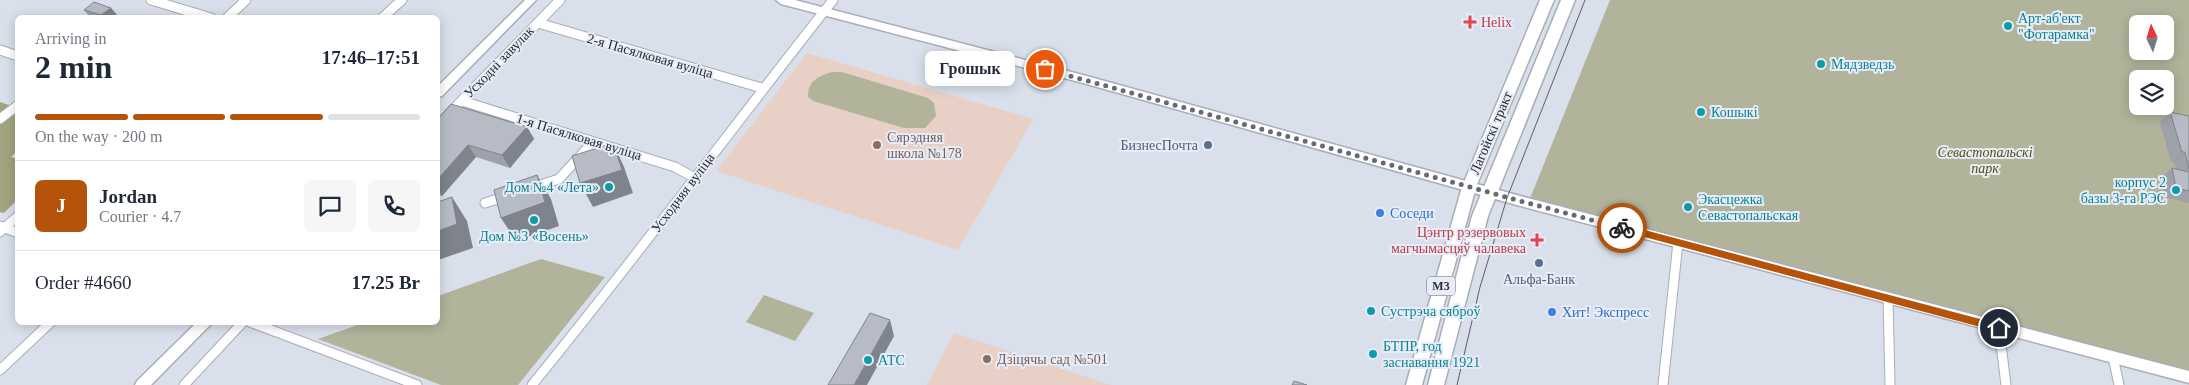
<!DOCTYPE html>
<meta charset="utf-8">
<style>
:root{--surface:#fff;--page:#f6f6f7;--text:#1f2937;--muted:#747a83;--line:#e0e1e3;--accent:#b45309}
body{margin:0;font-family:"Times New Roman",serif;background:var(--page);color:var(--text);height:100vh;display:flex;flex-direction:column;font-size:19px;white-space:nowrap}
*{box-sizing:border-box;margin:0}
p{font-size:16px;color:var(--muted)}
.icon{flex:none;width:28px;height:28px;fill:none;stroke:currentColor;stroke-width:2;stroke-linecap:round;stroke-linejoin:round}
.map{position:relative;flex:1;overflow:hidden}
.details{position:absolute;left:15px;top:15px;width:425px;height:310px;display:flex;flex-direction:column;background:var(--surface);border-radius:8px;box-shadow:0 2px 12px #0003}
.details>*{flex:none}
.needle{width:32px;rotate:356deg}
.controls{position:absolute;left:2129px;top:15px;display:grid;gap:10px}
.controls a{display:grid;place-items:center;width:45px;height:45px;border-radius:8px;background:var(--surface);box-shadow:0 2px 12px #0003;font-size:25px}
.pin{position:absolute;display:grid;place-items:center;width:42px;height:42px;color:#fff;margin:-21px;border:2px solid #fff;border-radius:50%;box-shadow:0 1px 5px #0007}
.courier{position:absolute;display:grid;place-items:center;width:50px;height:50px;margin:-25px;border:4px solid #b45309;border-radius:50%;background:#fff;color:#222;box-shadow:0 1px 6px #0007}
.bubble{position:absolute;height:35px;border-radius:8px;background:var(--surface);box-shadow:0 2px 12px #0003;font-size:16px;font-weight:700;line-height:35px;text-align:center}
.head em{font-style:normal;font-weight:700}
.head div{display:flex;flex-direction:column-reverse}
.head{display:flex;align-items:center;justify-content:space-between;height:85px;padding:0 20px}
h1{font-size:32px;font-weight:700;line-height:38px}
.bar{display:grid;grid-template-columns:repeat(4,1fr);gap:8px 5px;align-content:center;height:60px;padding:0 20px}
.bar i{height:6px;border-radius:4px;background:var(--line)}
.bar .on{background:var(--accent)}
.bar p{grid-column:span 4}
.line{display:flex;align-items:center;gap:12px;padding:0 20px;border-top:1px solid var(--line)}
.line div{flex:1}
.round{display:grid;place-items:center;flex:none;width:52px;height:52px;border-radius:8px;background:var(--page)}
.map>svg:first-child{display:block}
.education{fill:#e8d0c6}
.green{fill:#b2b39b;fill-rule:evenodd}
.forest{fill:#a2a47f}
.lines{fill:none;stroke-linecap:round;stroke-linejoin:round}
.street-casing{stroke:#a8adb8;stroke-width:11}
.secondary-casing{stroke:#a8adb8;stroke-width:3}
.primary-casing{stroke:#a8adb8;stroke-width:3}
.street{stroke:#fff;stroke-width:9}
.secondary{fill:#fff;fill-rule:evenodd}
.primary{fill:#fff;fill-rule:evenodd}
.tram{stroke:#5b5e64;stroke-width:1}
.wall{fill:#9da1aa}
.shaded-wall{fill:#7f838b}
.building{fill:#b6bbc6;stroke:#7f838b}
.route{fill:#b45309}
.done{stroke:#676a71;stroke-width:5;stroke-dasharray:0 9}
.health-dot{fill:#e0444e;stroke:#e7edf8;stroke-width:2}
.culture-dot{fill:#0f9aa8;stroke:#e7edf8;stroke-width:2}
.education-dot{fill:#8d6e63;stroke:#e7edf8;stroke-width:2}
.service-dot{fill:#5c6f8a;stroke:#e7edf8;stroke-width:2}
.shop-dot{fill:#3f7fe0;stroke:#e7edf8;stroke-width:2}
.labels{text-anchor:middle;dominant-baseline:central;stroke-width:4;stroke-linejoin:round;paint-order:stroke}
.shield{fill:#e7edf8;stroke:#62656b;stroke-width:1}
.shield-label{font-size:12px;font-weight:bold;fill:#292b2f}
.culture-label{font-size:14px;fill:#0d838f;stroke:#e7edf8;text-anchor:start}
.health-label{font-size:14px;fill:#be3a42;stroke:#e7edf8;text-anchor:start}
.street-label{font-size:14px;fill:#292b2f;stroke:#e7edf8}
.education-label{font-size:14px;fill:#785e54;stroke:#e7edf8;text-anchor:start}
.service-label{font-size:14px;fill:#4e5e75;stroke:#e7edf8;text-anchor:end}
.park-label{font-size:14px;font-style:italic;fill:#4e4f11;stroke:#e7edf8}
.shop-label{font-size:14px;fill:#366cbe;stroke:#e7edf8;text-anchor:start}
</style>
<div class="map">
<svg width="2189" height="385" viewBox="0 0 2189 385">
<rect width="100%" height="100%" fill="#dae0eb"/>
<!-- education -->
<g class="education">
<path d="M 807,53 L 1033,119 L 958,250 L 716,171 Z"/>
<path d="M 954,333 L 1111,385 L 927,385 Z"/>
</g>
<!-- green -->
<g class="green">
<path d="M 1610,0 L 2189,0 L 2189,376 L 1529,201 ZM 2138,24 L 2165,24 L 2165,51 L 2138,51 ZM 2138,79 L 2165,79 L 2165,106 L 2138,106 Z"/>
<path d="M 833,72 L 842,72 L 928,98 L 934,103 L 936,116 L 925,128 L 904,128 L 813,101 L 808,97 C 807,81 820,75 833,72 Z"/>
<path d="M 541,259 L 605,277 L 518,385 L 441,385 L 318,339 L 363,323 L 438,322 L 438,296 Z"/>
<path d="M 764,295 L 814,313 L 795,341 L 746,322 Z"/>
</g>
<!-- forest -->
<path class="forest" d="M 0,102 L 18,108 L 17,151 L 11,157 L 17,159 L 17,200 L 4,213 L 0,212 Z"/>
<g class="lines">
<defs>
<g id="street">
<path d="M 151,0 L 211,18"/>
<path d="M 227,18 L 246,0"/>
<path d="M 382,18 L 402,0"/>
<path d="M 538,23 L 762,88"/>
<path d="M 0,50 L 18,56"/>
<path d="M 462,101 L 675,167 L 695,178"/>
<path d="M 0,119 L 18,105"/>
<path d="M 438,125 L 560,0"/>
<path d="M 531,188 L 559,179 L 593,142"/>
<path d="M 485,203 L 507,196"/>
<path d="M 0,226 L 18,233"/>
<path d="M 0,232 L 18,216"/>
<path d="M 1888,298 L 1890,385"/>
<path d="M 250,322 L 417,385"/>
<path d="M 1999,328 L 2006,385"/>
<path d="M 2113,357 L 2119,385"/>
<path d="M 0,370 L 51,322"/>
<path d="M 184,385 L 243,322"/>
<path d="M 532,385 C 635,259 732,128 833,0"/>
<path d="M 1663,385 L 1678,242"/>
</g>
<g id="secondary">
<path d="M 525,0 L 536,0 L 442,96 L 438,97 L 438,86 Z"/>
<path d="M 776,0 L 795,0 L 1083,75 L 1513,194 L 2189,371 L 2189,383 L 1513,204 L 1083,83 L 781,4 Z"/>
<path d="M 197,322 L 213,322 L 151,385 L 135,385 L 137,381 Z"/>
</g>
<g id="primary">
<path d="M 1540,0 L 1554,0 L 1476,187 L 1422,385 L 1406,385 L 1462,187 Z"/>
<path d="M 1561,0 L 1575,0 L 1488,216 L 1444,385 L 1428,385 L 1472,216 Z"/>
</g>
</defs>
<!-- street casing -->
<use href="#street" class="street-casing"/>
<!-- secondary casing -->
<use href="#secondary" class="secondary-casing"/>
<!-- primary casing -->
<use href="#primary" class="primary-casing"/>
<!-- street -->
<use href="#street" class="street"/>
<!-- secondary -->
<use href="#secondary" class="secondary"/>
<!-- primary -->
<use href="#primary" class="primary"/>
<!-- tram -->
<path class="tram" d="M 1457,385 L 1480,287 L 1507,198 L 1585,0"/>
</g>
<!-- wall -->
<g class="wall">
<path d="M 111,8 L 117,15 L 113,18 L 92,18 L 90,17 L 84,10 Z"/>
<path d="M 2170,112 L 2189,117 L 2189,203 L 2165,197 L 2161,178 L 2172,168 L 2176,169 L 2174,162 L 2171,162 L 2160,122 Z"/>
<path d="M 438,119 L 527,127 L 534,139 L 510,168 L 476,157 L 442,196 L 438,195 Z"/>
</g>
<!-- shaded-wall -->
<g class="shaded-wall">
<path d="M 111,8 L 117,15 L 113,18 L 103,18 L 101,15 Z"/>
<path d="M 527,127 L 534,139 L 510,168 L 502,155 Z"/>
<path d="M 613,143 L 624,167 L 633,193 L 593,207 L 580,183 Z"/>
<path d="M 468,145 L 476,157 L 442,196 L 438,190 L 438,179 Z"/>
<path d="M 537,175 L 551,199 L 559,226 L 516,241 L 501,218 Z"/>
<path d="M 452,197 L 467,221 L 473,248 L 438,260 L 438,231 Z"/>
<path d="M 890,320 L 894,336 L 867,385 L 854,385 Z"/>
</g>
<!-- building -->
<g class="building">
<path d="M 94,2 L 111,8 L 101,15 L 84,10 Z"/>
<path d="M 451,104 L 527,127 L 502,155 L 468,145 L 438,179 L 438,119 Z"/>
<path d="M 2170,112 L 2189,116 L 2189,169 L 2185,152 L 2182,152 Z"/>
<path d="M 613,143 L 622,170 L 580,183 L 572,156 Z"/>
<path d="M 2172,168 L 2189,172 L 2189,191 L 2176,188 Z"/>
<path d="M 537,175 L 545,202 L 501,218 L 494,190 Z"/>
<path d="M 452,197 L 457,224 L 438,231 L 438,202 Z"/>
<path d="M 870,313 L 890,320 L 854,385 L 828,385 Z"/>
<path d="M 1294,381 L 1307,385 L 1292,385 Z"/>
</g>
<!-- route -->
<path class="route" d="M 1622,224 L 1999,324 L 2004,328 L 1999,332 L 1622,231 L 1618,228 Z"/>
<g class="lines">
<!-- done -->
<path class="done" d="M 1045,69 L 1513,199 L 1622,228"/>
</g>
<!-- markers -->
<g class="health-dot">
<path d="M1467.5 14.5h5v5h5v5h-5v5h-5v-5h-5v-5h5z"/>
<path d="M1534.5 232.5h5v5h5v5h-5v5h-5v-5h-5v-5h5z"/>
</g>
<g class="culture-dot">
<circle cx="2008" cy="26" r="5"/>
<circle cx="1821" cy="64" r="5"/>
<circle cx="1701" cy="112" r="5"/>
<circle cx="609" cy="187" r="5"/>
<circle cx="2176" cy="190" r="5"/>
<circle cx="1688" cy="207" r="5"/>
<circle cx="534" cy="220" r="5"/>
<circle cx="1371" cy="311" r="5"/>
<circle cx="1373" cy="354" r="5"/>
<circle cx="868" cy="360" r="5"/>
</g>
<g class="education-dot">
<circle cx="877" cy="145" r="5"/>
<circle cx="987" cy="359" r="5"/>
</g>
<g class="service-dot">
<circle cx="1208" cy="145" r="5"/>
<circle cx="1539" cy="263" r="5"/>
</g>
<g class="shop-dot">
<circle cx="1380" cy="213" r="5"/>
<circle cx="1552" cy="312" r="5"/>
</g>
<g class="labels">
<!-- shield labels -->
<rect class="shield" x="1427" y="276.5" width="28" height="19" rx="4"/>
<g class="shield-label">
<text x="1441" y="286">М3</text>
</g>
<!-- culture labels -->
<g class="culture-label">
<text x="2018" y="18">Арт-аб'ект<tspan x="2018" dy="16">"Фотарамка"</tspan></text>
<text x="1831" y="64">Мядзведзь</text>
<text x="1711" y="112">Кошыкі</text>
<text x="2166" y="182" text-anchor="end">корпус 2<tspan x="2166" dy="16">базы 3-га РЭС</tspan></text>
<text x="599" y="187" text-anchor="end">Дом №4 «Лета»</text>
<text x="1698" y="199">Экасцежка<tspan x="1698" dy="16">Севастопальская</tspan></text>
<text x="534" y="236" text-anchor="middle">Дом №3 «Восень»</text>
<text x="1381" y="311">Сустрэча сяброў</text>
<text x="1383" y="346">БТПР, год<tspan x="1383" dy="16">заснавання 1921</tspan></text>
<text x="878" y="360">АТС</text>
</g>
<!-- health labels -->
<g class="health-label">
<text x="1481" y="22">Helix</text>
<text x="1526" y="232" text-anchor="end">Цэнтр рэзервовых<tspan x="1526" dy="16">магчымасцяў чалавека</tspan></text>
</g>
<!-- street labels -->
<g class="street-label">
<text transform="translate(650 56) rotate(16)">2-я Пасялковая вуліца</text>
<text transform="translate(499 62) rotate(-46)">Усходні завулак</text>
<text transform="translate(1491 133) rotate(-67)">Лагойскі тракт</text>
<text transform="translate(579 137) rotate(17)">1-я Пасялковая вуліца</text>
<text transform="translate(683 193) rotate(-53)">Усходняя вуліца</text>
</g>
<!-- education labels -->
<g class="education-label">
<text x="887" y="137">Сярэдняя<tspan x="887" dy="16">школа №178</tspan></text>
<text x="997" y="359">Дзіцячы сад №501</text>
</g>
<!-- service labels -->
<g class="service-label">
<text x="1198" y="145">БизнесПочта</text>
<text x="1539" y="279" text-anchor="middle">Альфа-Банк</text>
</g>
<!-- park labels -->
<g class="park-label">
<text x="1985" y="152">Севастопальскі<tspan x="1985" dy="16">парк</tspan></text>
</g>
<!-- shop labels -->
<g class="shop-label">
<text x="1390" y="213">Соседи</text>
<text x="1562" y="312">Хит! Экспресс</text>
</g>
</g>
</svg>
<div class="controls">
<a><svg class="needle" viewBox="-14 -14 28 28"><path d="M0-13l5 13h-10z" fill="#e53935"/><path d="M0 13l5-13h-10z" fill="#747a83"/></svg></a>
<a><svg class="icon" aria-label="layers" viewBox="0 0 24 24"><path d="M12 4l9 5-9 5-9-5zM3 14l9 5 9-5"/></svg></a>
</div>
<div class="pin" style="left:1045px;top:69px;background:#ea580c"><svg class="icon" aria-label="bag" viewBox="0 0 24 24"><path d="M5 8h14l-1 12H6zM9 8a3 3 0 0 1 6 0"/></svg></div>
<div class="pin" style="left:1999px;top:328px;background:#1f2937"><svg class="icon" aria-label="home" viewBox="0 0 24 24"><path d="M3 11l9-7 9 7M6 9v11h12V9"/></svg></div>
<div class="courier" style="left:1622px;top:228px"><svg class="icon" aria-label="bike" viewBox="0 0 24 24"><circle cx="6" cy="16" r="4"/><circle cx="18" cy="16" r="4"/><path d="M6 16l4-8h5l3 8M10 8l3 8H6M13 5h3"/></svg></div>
<div class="bubble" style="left:925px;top:51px;width:90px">Грошык</div>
<section class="details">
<div class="head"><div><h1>2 min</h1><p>Arriving in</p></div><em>17:46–17:51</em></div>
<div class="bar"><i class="on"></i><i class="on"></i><i class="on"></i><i></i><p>On the way · 200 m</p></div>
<div class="line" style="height:90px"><b class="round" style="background:var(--accent);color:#fff">J</b><div><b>Jordan</b><p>Courier · 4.7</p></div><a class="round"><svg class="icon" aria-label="chat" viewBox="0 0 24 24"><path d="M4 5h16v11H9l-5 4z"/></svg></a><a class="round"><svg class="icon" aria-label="phone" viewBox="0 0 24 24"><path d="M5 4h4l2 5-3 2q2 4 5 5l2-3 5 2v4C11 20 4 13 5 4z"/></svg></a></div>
<div class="line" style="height:65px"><div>Order #4660</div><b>17.25 Br</b></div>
</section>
</div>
